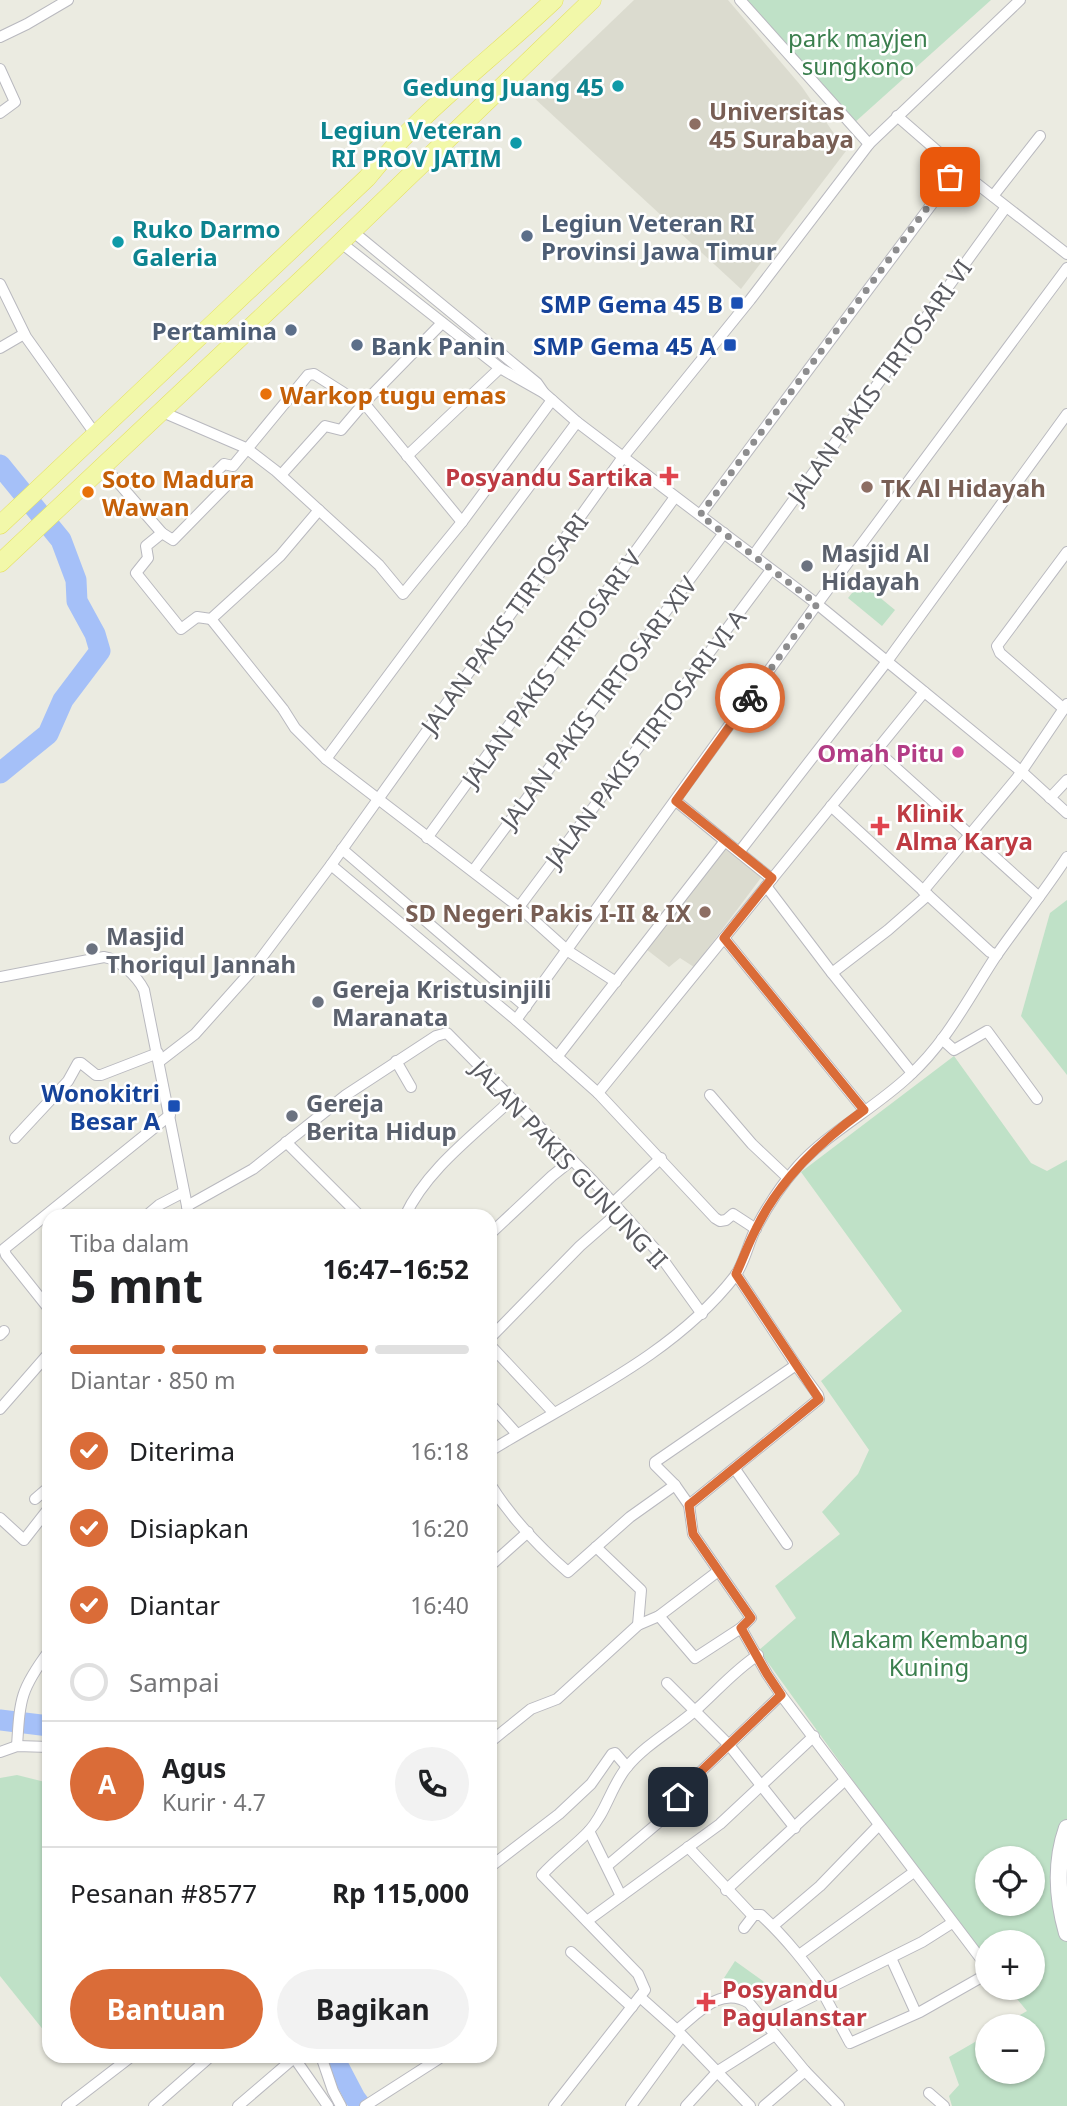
<!DOCTYPE html>
<html lang="id">
<meta charset="utf-8">
<style>
:root{--surface:#fff;--page:#f2f2f2;--text:#202124;--muted:#757577;--line:#e0e0e0;--accent:#da6c38}
body{margin:0;font-family:"Noto Sans",sans-serif;background:var(--page);color:var(--text);height:100vh;display:flex;flex-direction:column;font-size:26px;white-space:nowrap}
*{box-sizing:border-box;margin:0}
p{font-size:23px;color:var(--muted)}
.icon{flex:none;width:38px;height:38px;fill:none;stroke:currentColor;stroke-width:2;stroke-linecap:round;stroke-linejoin:round}
.map{position:relative;flex:1;overflow:hidden}
.panel{position:absolute;left:42px;top:1209px;width:455px;height:854px;display:flex;flex-direction:column;background:var(--surface);border-radius:21px;box-shadow:0 2px 5px #0004}
.panel>*{flex:none}
.fabs{position:absolute;left:975px;top:1846px;display:grid;gap:14px}
.fabs a{display:grid;place-items:center;width:70px;height:70px;border-radius:50%;background:var(--surface);box-shadow:0 2px 5px #0004;font-size:35px}
.pin{position:absolute;display:grid;place-items:center;width:60px;height:60px;color:#fff;margin:-30px;border-radius:14px;box-shadow:0 4px 10px #0006}
.courier{position:absolute;display:grid;place-items:center;width:70px;height:70px;margin:-35px;border:5px solid #da6c38;border-radius:50%;background:#fff;color:#222;box-shadow:0 2px 9px #0007}
.head em{font-style:normal;font-weight:700}
.head div{display:flex;flex-direction:column-reverse}
.head{display:flex;align-items:center;justify-content:space-between;height:119px;padding:0 28px}
h1{font-size:46px;font-weight:700;line-height:52px}
.bar{display:grid;grid-template-columns:repeat(4,1fr);gap:10px 7px;align-content:center;height:84px;padding:0 28px}
.bar i{height:9px;border-radius:5px;background:var(--line)}
.bar .on{background:var(--accent)}
.bar p{grid-column:span 4}
.line{display:flex;align-items:center;gap:18px;padding:0 28px;border-top:2px solid var(--line)}
.line div{flex:1}
.round{display:grid;place-items:center;flex:none;width:74px;height:74px;border-radius:37px;background:var(--page)}
ol{padding:0 28px;list-style:none}
li{display:flex;align-items:center;gap:21px;height:77px}
li p{margin-inline-start:auto}
li .icon{padding:7px;border-radius:50%;background:var(--accent);color:#fff;stroke-width:4}
li:last-child{color:var(--muted)}
li i{width:38px;height:38px;border:4px solid var(--line);border-radius:50%}
.primary-button{display:flex;gap:14px;margin-top:auto;padding:14px 28px}
.primary-button a{flex:1;height:80px;border-radius:42px;background:var(--accent);color:#fff;font-size:28px;font-weight:700;line-height:80px;text-align:center}
.primary-button a+a{background:var(--page);color:var(--text)}
.map>svg:first-child{display:block}
.education{fill:#dbdbcf}
.green{fill:#bfe1c7;fill-rule:evenodd}
.lines{fill:none;stroke-linecap:round;stroke-linejoin:round}
.river{stroke:#a5c0f8;stroke-width:21}
.street-casing{stroke:#b9b9bf;stroke-width:12}
.secondary-casing{stroke:#b7b8bf;stroke-width:18}
.primary-casing{stroke:#e5e060;stroke-width:19}
.street{stroke:#fff;stroke-width:10}
.secondary{stroke:#fff;stroke-width:16}
.primary{stroke:#f2f8a9;stroke-width:18}
.done{stroke:#8d8d8e;stroke-width:7;stroke-dasharray:0 12.6}
.route{stroke:#da6c38;stroke-width:9}
.culture-dot{fill:#0f9aa8;stroke:#fff;stroke-width:2.5}
.education-dot{fill:#8d6e63;stroke:#fff;stroke-width:2.5}
.service-dot{fill:#5c6f8a;stroke:#fff;stroke-width:2.5}
.transit-dot{fill:#1a4fb4;stroke:#fff;stroke-width:2.5}
.food-dot{fill:#e8710a;stroke:#fff;stroke-width:2.5}
.health-dot{fill:#e0444e;stroke:#fff;stroke-width:2.5}
.worship-dot{fill:#6b7280;stroke:#fff;stroke-width:2.5}
.hotel-dot{fill:#d1479c;stroke:#fff;stroke-width:2.5}
.labels{text-anchor:middle;dominant-baseline:central;stroke-width:5;stroke-linejoin:round;paint-order:stroke}
.park-label{font-size:24px;fill:#3b7f4e;stroke:#fff}
.culture-label{font-size:24px;font-weight:bold;fill:#0d838f;stroke:#fff;text-anchor:end}
.education-label{font-size:24px;font-weight:bold;fill:#785e54;stroke:#fff;text-anchor:start}
.service-label{font-size:24px;font-weight:bold;fill:#4e5e75;stroke:#fff;text-anchor:start}
.transit-label{font-size:24px;font-weight:bold;fill:#164399;stroke:#fff;text-anchor:end}
.street-label{font-size:24px;fill:#5a5b61;stroke:#fff}
.food-label{font-size:24px;font-weight:bold;fill:#c56008;stroke:#fff;text-anchor:start}
.health-label{font-size:24px;font-weight:bold;fill:#be3a42;stroke:#fff;text-anchor:start}
.worship-label{font-size:24px;font-weight:bold;fill:#5b616d;stroke:#fff;text-anchor:start}
.hotel-label{font-size:24px;font-weight:bold;fill:#b23c85;stroke:#fff;text-anchor:end}
</style>
<div class="map">
<svg width="1067" height="2106" viewBox="0 0 1067 2106">
<rect width="100%" height="100%" fill="#ebebe1"/>
<!-- education -->
<g class="education">
<path d="M 634,0 L 728,0 L 802,87 L 846,151 L 741,289 L 533,97 Z"/>
<path d="M 725,849 L 763,875 L 694,967 L 680,958 L 669,967 L 646,949 Z"/>
</g>
<!-- green -->
<g class="green">
<path d="M 747,0 L 991,0 L 854,123 Z"/>
<path d="M 861,582 L 895,610 L 882,626 L 848,598 Z"/>
<path d="M 1067,900 L 1067,1075 L 1021,1016 L 1050,913 Z"/>
<path d="M 954,1056 L 1031,1163 L 1047,1171 L 1067,1160 L 1067,2106 L 952,2106 L 949,2096 L 959,2085 L 949,2057 L 987,2035 L 987,2072 L 1032,2072 L 1032,2026 L 1001,2026 L 1027,2011 L 1008,1988 L 1032,1988 L 1032,1942 L 987,1942 L 987,1962 L 961,1930 L 759,1650 L 796,1618 L 775,1586 L 840,1534 L 822,1512 L 858,1474 L 869,1450 L 821,1381 L 902,1311 L 801,1172 ZM 987,1858 L 1032,1858 L 1032,1904 L 987,1904 Z"/>
<path d="M 17,1775 L 45,1782 L 49,1785 L 49,2037 L 0,1976 L 0,1778 Z"/>
<path d="M 735,1961 L 767,1984 L 752,2004 L 729,1990 L 733,1983 L 724,1978 Z"/>
</g>
<g class="lines">
<!-- river -->
<g class="river">
<path d="M 0,465 L 61,540 L 76,580 L 77,601 L 95,634 L 100,651 L 63,700 L 48,734 L 0,773"/>
<path d="M 0,1720 L 49,1726"/>
<path d="M 333,2056 L 355,2098 L 361,2106"/>
</g>
<defs>
<g id="street">
<path d="M 740,0 L 869,144"/>
<path d="M 0,37 L 27,24 L 68,0"/>
<path d="M 0,69 L 15,102 L 0,113"/>
<path d="M 897,116 L 958,169 L 1067,254"/>
<path d="M 993,196 L 1040,136"/>
<path d="M 351,230 L 537,383 L 544,393 L 577,422 L 817,604 L 1022,772 L 1067,813"/>
<path d="M 340,242 L 500,368 L 544,393"/>
<path d="M 0,284 L 26,337 L 96,435"/>
<path d="M 442,323 L 364,403 L 462,522"/>
<path d="M 0,348 L 24,334"/>
<path d="M 160,411 L 246,448 L 276,471 L 379,565 L 403,594 L 462,522 L 552,400"/>
<path d="M 407,456 L 500,368"/>
<path d="M 103,465 L 162,533 L 173,540 L 225,487 L 216,472 L 224,464 L 233,466 L 308,375 L 314,374 L 355,400 L 364,403 L 341,430 L 325,426 L 281,475"/>
<path d="M 700,515 L 958,169"/>
<path d="M 162,533 L 146,546 L 148,558 L 136,573 L 181,629 L 197,617 L 211,619 L 280,556 L 319,510"/>
<path d="M 753,556 L 1006,207"/>
<path d="M 211,619 L 283,709 L 295,728 L 326,759 L 519,907 L 568,951 L 616,982"/>
<path d="M 1064,709 L 1000,653 L 997,646 L 1067,552"/>
<path d="M 875,749 L 1039,897"/>
<path d="M 326,759 L 577,422"/>
<path d="M 1050,798 L 1067,780"/>
<path d="M 676,801 L 725,841"/>
<path d="M 831,806 L 990,952 L 997,955"/>
<path d="M 427,838 L 675,497"/>
<path d="M 342,849 L 526,1007"/>
<path d="M 740,851 L 888,660 L 1067,414"/>
<path d="M 331,865 L 516,1020 L 598,1093 L 715,1218 L 720,1221 L 726,1220 L 733,1214 L 756,1229"/>
<path d="M 473,871 L 724,533"/>
<path d="M 766,886 L 832,973 L 912,1073"/>
<path d="M 923,891 L 1017,778 L 1067,704"/>
<path d="M 519,907 L 771,570"/>
<path d="M 724,938 L 864,1110"/>
<path d="M 832,973 L 888,930 L 928,895"/>
<path d="M 0,977 L 104,957 C 119,959 137,976 144,990 L 189,1216"/>
<path d="M 516,1020 L 817,604 L 1067,268"/>
<path d="M 942,1039 L 954,1050 L 987,1031 L 1037,1099"/>
<path d="M 557,1057 L 725,841 L 772,879"/>
<path d="M 160,1061 L 195,1034 L 253,969 L 331,865 L 623,457 L 750,300 L 869,144 L 1020,0"/>
<path d="M 396,1061 L 411,1087"/>
<path d="M 598,1093 L 924,692"/>
<path d="M 710,1095 L 752,1144 L 788,1178"/>
<path d="M 15,1138 L 68,1081 L 78,1063 L 81,1063 L 96,1075 L 101,1075 L 158,1053"/>
<path d="M 286,1142 L 360,1216"/>
<path d="M 613,1203 L 661,1158"/>
<path d="M 187,1206 L 253,1169 L 346,1095 L 436,1036 L 447,1033 L 593,1181 L 656,1250 L 702,1314"/>
<path d="M 146,1216 L 159,1205 L 184,1192"/>
<path d="M 405,1216 C 427,1169 474,1135 512,1099"/>
<path d="M 490,1234 L 552,1176 L 572,1160"/>
<path d="M 49,1309 L 6,1255 L 4,1249 L 170,1115"/>
<path d="M 0,1335 L 4,1331"/>
<path d="M 490,1338 L 580,1246 L 620,1211"/>
<path d="M 490,1345 L 553,1412"/>
<path d="M 796,1365 L 655,1462 L 655,1465 L 675,1485 L 689,1505 L 693,1534 L 751,1618 L 741,1628 L 767,1674 L 781,1695 L 987,1967"/>
<path d="M 490,1404 L 517,1434"/>
<path d="M 0,1409 L 49,1353"/>
<path d="M 490,1451 C 574,1399 673,1356 735,1276 C 745,1262 748,1243 756,1228 C 767,1207 782,1184 798,1166 C 830,1131 874,1109 909,1076 C 946,1043 969,997 996,956 C 1019,923 1045,891 1067,857"/>
<path d="M 735,1469 L 787,1544"/>
<path d="M 490,1484 C 510,1516 539,1547 568,1572 L 630,1517 L 675,1485"/>
<path d="M 35,1499 L 49,1487"/>
<path d="M 689,1505 L 819,1399 L 818,1395 L 796,1365 L 736,1274"/>
<path d="M 0,1518 L 24,1540 L 49,1508"/>
<path d="M 596,1547 L 641,1590 L 638,1625"/>
<path d="M 490,1566 L 528,1532"/>
<path d="M 659,1616 L 695,1658 L 741,1628"/>
<path d="M 667,1683 L 729,1745 L 795,1828"/>
<path d="M 490,1742 L 531,1709 L 557,1699 L 638,1625 L 659,1616 L 717,1572"/>
<path d="M 17,1746 C 20,1699 20,1690 49,1651"/>
<path d="M 0,1752 L 17,1746 L 49,1747"/>
<path d="M 589,1831 L 621,1896"/>
<path d="M 688,1847 L 752,1915 L 761,1915 C 786,1938 806,1964 826,1991"/>
<path d="M 607,1866 L 678,1806 L 678,1797 L 693,1779 L 781,1695"/>
<path d="M 490,1867 L 559,1814 L 591,1784 L 612,1754 L 615,1753 L 627,1767"/>
<path d="M 726,1890 L 844,1781"/>
<path d="M 587,1921 L 720,1824 L 814,1736"/>
<path d="M 773,1926 L 820,1886 L 878,1826"/>
<path d="M 744,1928 L 754,1915"/>
<path d="M 571,1952 L 632,2007"/>
<path d="M 799,1955 L 914,1872"/>
<path d="M 891,1958 L 916,2013"/>
<path d="M 823,1993 L 850,2043 L 920,2012 L 987,1974"/>
<path d="M 640,1997 L 677,2030 L 750,2106"/>
<path d="M 763,2021 L 922,1942 L 952,1923"/>
<path d="M 677,2030 C 697,2014 721,1985 749,2003 L 805,2071 L 839,2106"/>
<path d="M 293,2056 L 328,2106"/>
<path d="M 321,2056 L 333,2091 L 341,2106"/>
<path d="M 929,2093 L 944,2106"/>
<path d="M 67,2106 L 132,2056"/>
<path d="M 154,2106 L 211,2056"/>
<path d="M 238,2106 L 294,2058"/>
<path d="M 365,2106 L 443,2056"/>
<path d="M 554,2106 L 645,1990 L 638,1974 L 542,1875 C 557,1858 574,1847 589,1831 C 606,1813 611,1786 627,1767 C 647,1743 675,1729 698,1708 C 718,1690 735,1670 758,1655"/>
<path d="M 631,2106 L 682,2036"/>
<path d="M 686,2106 L 718,2071 L 775,2035"/>
<path d="M 764,2106 L 805,2071"/>
</g>
<path id="secondary" d="M 1067,1828 C 1055,1862 1057,1898 1067,1933"/>
<g id="primary">
<path d="M 0,525 L 367,178 C 421,111 492,59 554,0"/>
<path d="M 0,563 L 317,265 L 592,0"/>
</g>
</defs>
<!-- street casing -->
<use href="#street" class="street-casing"/>
<!-- secondary casing -->
<use href="#secondary" class="secondary-casing"/>
<!-- primary casing -->
<use href="#primary" class="primary-casing"/>
<!-- street -->
<use href="#street" class="street"/>
<!-- secondary -->
<use href="#secondary" class="secondary"/>
<!-- primary -->
<use href="#primary" class="primary"/>
</g>
<g class="lines">
<!-- done -->
<path class="done" d="M 750,698 L 817,604 L 700,515 L 950,177"/>
<!-- route -->
<path class="route" d="M 678,1797 L 693,1779 L 781,1695 L 767,1674 L 741,1628 L 751,1618 L 693,1534 L 689,1505 L 819,1399 L 736,1274 C 743,1259 748,1244 756,1229 C 780,1179 820,1142 864,1110 L 724,938 L 772,878 L 676,801 L 750,698"/>
</g>
<!-- markers -->
<g class="culture-dot">
<circle cx="618" cy="86" r="7"/>
<circle cx="516" cy="143" r="7"/>
<circle cx="118" cy="242" r="7"/>
</g>
<g class="education-dot">
<circle cx="695" cy="124" r="7"/>
<circle cx="867" cy="487" r="7"/>
<circle cx="705" cy="912" r="7"/>
</g>
<g class="service-dot">
<circle cx="527" cy="236" r="7"/>
<circle cx="291" cy="330" r="7"/>
<circle cx="357" cy="345" r="7"/>
</g>
<g class="transit-dot">
<rect x="730" y="296" width="14" height="14" rx="3.5"/>
<rect x="723" y="338" width="14" height="14" rx="3.5"/>
<rect x="167" y="1099" width="14" height="14" rx="3.5"/>
</g>
<g class="food-dot">
<circle cx="266" cy="394" r="7"/>
<circle cx="88" cy="492" r="7"/>
</g>
<g class="health-dot">
<path d="M665.5 465.5h7v7h7v7h-7v7h-7v-7h-7v-7h7z"/>
<path d="M876.5 815.5h7v7h7v7h-7v7h-7v-7h-7v-7h7z"/>
<path d="M702.5 1991.5h7v7h7v7h-7v7h-7v-7h-7v-7h7z"/>
</g>
<g class="worship-dot">
<circle cx="807" cy="566" r="7"/>
<circle cx="92" cy="949" r="7"/>
<circle cx="318" cy="1002" r="7"/>
<circle cx="292" cy="1116" r="7"/>
</g>
<circle class="hotel-dot" cx="958" cy="752" r="7"/>
<g class="labels">
<!-- park labels -->
<g class="park-label">
<text x="858" y="37">park mayjen<tspan x="858" dy="28">sungkono</tspan></text>
<text x="929" y="1638">Makam Kembang<tspan x="929" dy="28">Kuning</tspan></text>
</g>
<!-- culture labels -->
<g class="culture-label">
<text x="604" y="86">Gedung Juang 45</text>
<text x="502" y="129">Legiun Veteran<tspan x="502" dy="28">RI PROV JATIM</tspan></text>
<text x="132" y="228" text-anchor="start">Ruko Darmo<tspan x="132" dy="28">Galeria</tspan></text>
</g>
<!-- education labels -->
<g class="education-label">
<text x="709" y="110">Universitas<tspan x="709" dy="28">45 Surabaya</tspan></text>
<text x="881" y="487">TK Al Hidayah</text>
<text x="691" y="912" text-anchor="end">SD Negeri Pakis I-II &amp; IX</text>
</g>
<!-- service labels -->
<g class="service-label">
<text x="541" y="222">Legiun Veteran RI<tspan x="541" dy="28">Provinsi Jawa Timur</tspan></text>
<text x="277" y="330" text-anchor="end">Pertamina</text>
<text x="371" y="345">Bank Panin</text>
</g>
<!-- transit labels -->
<g class="transit-label">
<text x="723" y="303">SMP Gema 45 B</text>
<text x="716" y="345">SMP Gema 45 A</text>
<text x="160" y="1092">Wonokitri<tspan x="160" dy="28">Besar A</tspan></text>
</g>
<!-- street labels -->
<g class="street-label">
<text transform="translate(879 381) rotate(-54)">JALAN PAKIS TIRTOSARI VI</text>
<text transform="translate(504 623) rotate(-54)">JALAN PAKIS TIRTOSARI</text>
<text transform="translate(551 668) rotate(-54)">JALAN PAKIS TIRTOSARI V</text>
<text transform="translate(598 702) rotate(-53)">JALAN PAKIS TIRTOSARI XIV</text>
<text transform="translate(645 738) rotate(-53)">JALAN PAKIS TIRTOSARI VI A</text>
<text transform="translate(570 1164) rotate(47)">JALAN PAKIS GUNUNG II</text>
</g>
<!-- food labels -->
<g class="food-label">
<text x="280" y="394">Warkop tugu emas</text>
<text x="102" y="478">Soto Madura<tspan x="102" dy="28">Wawan</tspan></text>
</g>
<!-- health labels -->
<g class="health-label">
<text x="653" y="476" text-anchor="end">Posyandu Sartika</text>
<text x="896" y="812">Klinik<tspan x="896" dy="28">Alma Karya</tspan></text>
<text x="722" y="1988">Posyandu<tspan x="722" dy="28">Pagulanstar</tspan></text>
</g>
<!-- worship labels -->
<g class="worship-label">
<text x="821" y="552">Masjid Al<tspan x="821" dy="28">Hidayah</tspan></text>
<text x="106" y="935">Masjid<tspan x="106" dy="28">Thoriqul Jannah</tspan></text>
<text x="332" y="988">Gereja Kristusinjili<tspan x="332" dy="28">Maranata</tspan></text>
<text x="306" y="1102">Gereja<tspan x="306" dy="28">Berita Hidup</tspan></text>
</g>
<!-- hotel labels -->
<g class="hotel-label">
<text x="944" y="752">Omah Pitu</text>
</g>
</g>
</svg>
<div class="fabs">
<a><svg class="icon" aria-label="locate" viewBox="0 0 24 24"><circle cx="12" cy="12" r="6"/><path d="M12 2v4M12 18v4M2 12h4M18 12h4"/></svg></a>
<a>+</a>
<a>−</a>
</div>
<div class="pin" style="left:950px;top:177px;background:#ea580c"><svg class="icon" aria-label="bag" viewBox="0 0 24 24"><path d="M5 8h14l-1 12H6zM9 8a3 3 0 0 1 6 0"/></svg></div>
<div class="pin" style="left:678px;top:1797px;background:#1f2937"><svg class="icon" aria-label="home" viewBox="0 0 24 24"><path d="M3 11l9-7 9 7M6 9v11h12V9"/></svg></div>
<div class="courier" style="left:750px;top:698px"><svg class="icon" aria-label="bike" viewBox="0 0 24 24"><circle cx="6" cy="16" r="4"/><circle cx="18" cy="16" r="4"/><path d="M6 16l4-8h5l3 8M10 8l3 8H6M13 5h3"/></svg></div>
<section class="panel">
<div class="head"><div><h1>5 mnt</h1><p>Tiba dalam</p></div><em>16:47–16:52</em></div>
<div class="bar"><i class="on"></i><i class="on"></i><i class="on"></i><i></i><p>Diantar · 850 m</p></div>
<ol>
<li><svg class="icon" aria-label="check" viewBox="0 0 24 24"><path d="M5 12l5 5 9-10"/></svg>Diterima<p>16:18</p></li>
<li><svg class="icon" aria-label="check" viewBox="0 0 24 24"><path d="M5 12l5 5 9-10"/></svg>Disiapkan<p>16:20</p></li>
<li><svg class="icon" aria-label="check" viewBox="0 0 24 24"><path d="M5 12l5 5 9-10"/></svg>Diantar<p>16:40</p></li>
<li><i></i>Sampai</li>
</ol>
<div class="line" style="height:126px"><b class="round" style="background:var(--accent);color:#fff">A</b><div><b>Agus</b><p>Kurir · 4.7</p></div><a class="round"><svg class="icon" aria-label="phone" viewBox="0 0 24 24"><path d="M5 4h4l2 5-3 2q2 4 5 5l2-3 5 2v4C11 20 4 13 5 4z"/></svg></a></div>
<div class="line" style="height:91px"><div>Pesanan #8577</div><b>Rp 115,000</b></div>
<div class="primary-button"><a>Bantuan</a><a>Bagikan</a></div>
</section>
</div>
